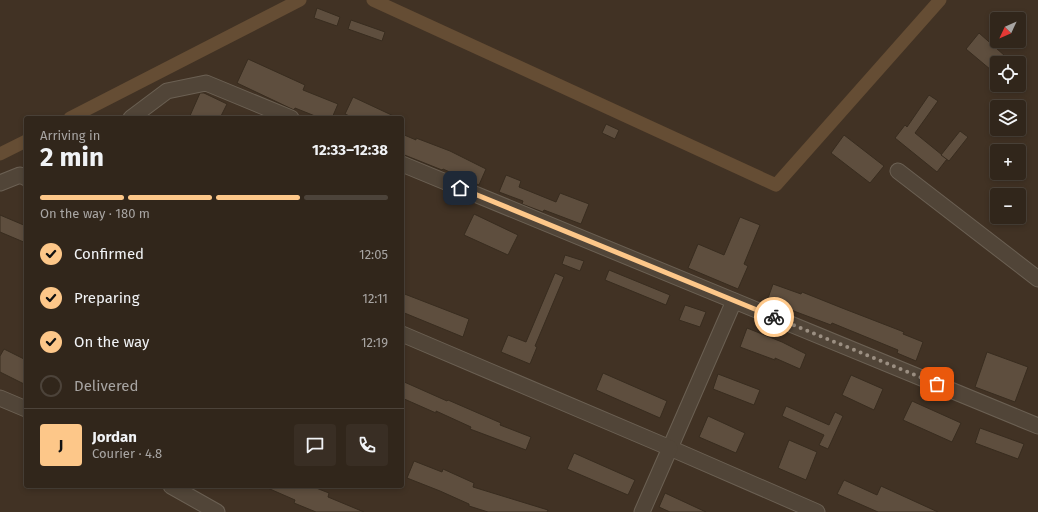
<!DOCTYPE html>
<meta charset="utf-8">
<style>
:root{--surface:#31261b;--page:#392e24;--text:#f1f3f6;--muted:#a8a5a3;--line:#4c433a;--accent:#fdc789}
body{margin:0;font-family:"Fira Sans",sans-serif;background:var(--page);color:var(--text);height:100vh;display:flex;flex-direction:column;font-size:15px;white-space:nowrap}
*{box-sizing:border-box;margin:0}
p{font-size:13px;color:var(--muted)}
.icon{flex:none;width:22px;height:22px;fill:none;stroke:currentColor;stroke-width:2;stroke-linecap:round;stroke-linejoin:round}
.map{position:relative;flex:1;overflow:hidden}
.drawer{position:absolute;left:24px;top:116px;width:380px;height:372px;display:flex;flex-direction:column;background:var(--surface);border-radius:4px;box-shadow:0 2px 6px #0003,0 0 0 1px var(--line)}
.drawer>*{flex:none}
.needle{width:26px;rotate:226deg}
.controls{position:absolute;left:990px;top:12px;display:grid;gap:8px}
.controls a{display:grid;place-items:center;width:36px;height:36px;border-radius:4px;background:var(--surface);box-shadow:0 2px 6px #0003,0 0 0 1px var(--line);font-size:20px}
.pin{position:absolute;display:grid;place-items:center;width:34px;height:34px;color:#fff;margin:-17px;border-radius:8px;box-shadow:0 2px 6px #0006}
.courier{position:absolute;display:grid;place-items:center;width:40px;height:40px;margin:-20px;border:3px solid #fdc789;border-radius:50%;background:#fff;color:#222;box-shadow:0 1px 5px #0007}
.head em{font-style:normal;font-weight:700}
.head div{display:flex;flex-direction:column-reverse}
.head{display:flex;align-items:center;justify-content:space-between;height:68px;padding:0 16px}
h1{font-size:26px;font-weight:700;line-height:30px}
.bar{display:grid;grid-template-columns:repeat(4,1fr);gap:6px 4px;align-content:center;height:48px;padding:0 16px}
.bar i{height:5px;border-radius:3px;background:var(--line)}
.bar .on{background:var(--accent)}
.bar p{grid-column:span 4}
.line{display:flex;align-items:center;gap:10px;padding:0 16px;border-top:1px solid var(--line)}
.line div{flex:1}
.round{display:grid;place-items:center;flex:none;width:42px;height:42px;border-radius:4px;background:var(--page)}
ol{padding:0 16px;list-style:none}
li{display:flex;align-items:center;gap:12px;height:44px}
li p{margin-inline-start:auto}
li .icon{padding:4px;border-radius:50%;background:var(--accent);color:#111;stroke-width:4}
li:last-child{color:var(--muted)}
li i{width:22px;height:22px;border:2px solid var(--line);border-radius:50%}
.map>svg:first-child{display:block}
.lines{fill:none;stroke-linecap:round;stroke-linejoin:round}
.canal{stroke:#654d34;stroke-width:13}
.building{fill:#5e4e3e;stroke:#382c1f}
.minor-casing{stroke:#6b6053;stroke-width:17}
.minor{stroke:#514538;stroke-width:15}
.done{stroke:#9b8f82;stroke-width:4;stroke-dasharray:0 7.2}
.route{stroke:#fdc789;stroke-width:5}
</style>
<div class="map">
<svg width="1038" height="512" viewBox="0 0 1038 512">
<rect width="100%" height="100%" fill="#413224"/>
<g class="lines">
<!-- canal -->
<g class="canal">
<path d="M 373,0 L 776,185 L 940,0"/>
<path d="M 70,118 L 300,0"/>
<path d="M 0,154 L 26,141"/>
</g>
</g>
<!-- building -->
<g class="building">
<path d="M 317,8 L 340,17 L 337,26 L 314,18 Z"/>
<path d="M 351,20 L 385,32 L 382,41 L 348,29 Z"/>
<path d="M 979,33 L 1013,63 L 997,63 L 997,75 L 966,49 Z"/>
<path d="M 248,59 L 305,85 L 303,90 L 338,104 L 332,118 L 320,118 L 295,108 L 294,110 L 237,83 Z"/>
<path d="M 200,93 L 204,93 L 227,104 L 220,118 L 189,118 Z"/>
<path d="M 929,95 L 938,101 L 915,133 L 947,159 L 937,172 L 895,138 L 905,125 L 907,127 Z"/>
<path d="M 353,97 L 398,118 L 354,118 L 345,114 Z"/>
<path d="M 606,124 L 619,130 L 615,139 L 602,133 Z"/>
<path d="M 960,131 L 968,137 L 949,161 L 941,155 Z"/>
<path d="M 402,134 L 416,140 L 416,138 L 450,151 L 486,169 L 479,185 L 443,169 L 442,170 L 402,154 Z"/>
<path d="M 844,135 L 884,166 L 870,183 L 831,153 Z"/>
<path d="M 506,175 L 521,181 L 519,187 L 556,202 L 560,193 L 589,204 L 581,224 L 544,210 L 543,212 L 522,204 L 523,201 L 499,192 Z"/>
<path d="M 474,214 L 518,235 L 508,255 L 464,235 Z"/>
<path d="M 0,215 L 26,226 L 26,243 L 0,232 Z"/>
<path d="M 740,217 L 760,225 L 744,264 L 748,266 L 738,289 L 688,268 L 698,244 L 724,255 Z"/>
<path d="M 565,255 L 584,261 L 580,271 L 562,264 Z"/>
<path d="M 609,270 L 670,295 L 666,305 L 605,280 Z"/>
<path d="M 555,273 L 564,277 L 535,346 L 537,347 L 530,364 L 501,352 L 508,335 L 526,342 Z"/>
<path d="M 773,284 L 801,294 L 802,292 L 842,308 L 904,332 L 903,334 L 923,342 L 916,361 L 897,353 L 898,350 L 832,323 L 831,325 L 767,301 Z"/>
<path d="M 402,293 L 469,319 L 463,337 L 402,312 Z"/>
<path d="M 685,305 L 706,312 L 700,327 L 679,320 Z"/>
<path d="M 747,328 L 782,342 L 806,354 L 800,369 L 775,358 L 775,360 L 740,347 Z"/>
<path d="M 4,349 L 26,360 L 26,385 L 0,372 L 0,356 Z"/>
<path d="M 987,352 L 1028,367 L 1015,402 L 975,387 Z"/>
<path d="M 603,373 L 667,401 L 660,418 L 596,390 Z"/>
<path d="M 718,374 L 760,390 L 754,405 L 713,389 Z"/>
<path d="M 851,375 L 883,389 L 874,410 L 842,395 Z"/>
<path d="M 402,381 L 447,401 L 448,400 L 501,423 L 500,425 L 531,437 L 526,450 L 470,429 L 471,427 L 436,411 L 436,413 L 402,398 Z"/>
<path d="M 912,401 L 961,423 L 952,442 L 903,420 Z"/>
<path d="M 786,406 L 829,425 L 835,412 L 843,416 L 828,449 L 819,445 L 824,435 L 782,416 Z"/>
<path d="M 708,416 L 745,433 L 736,453 L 699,437 Z"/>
<path d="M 980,428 L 1024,444 L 1018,459 L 975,443 Z"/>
<path d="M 789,440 L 817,452 L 806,480 L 778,468 Z"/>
<path d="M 574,453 L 635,480 L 628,495 L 567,469 Z"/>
<path d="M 414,461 L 442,472 L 443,469 L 474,483 L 473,487 L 548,510 L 547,512 L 488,512 L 469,506 L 469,504 L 440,491 L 407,478 Z"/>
<path d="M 844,480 L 877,495 L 881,486 L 938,512 L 878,512 L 837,494 Z"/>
<path d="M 263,486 L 311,486 L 329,493 L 328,497 L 364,512 L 316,512 L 294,503 L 295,500 Z"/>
<path d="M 665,493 L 706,512 L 670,512 L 659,507 Z"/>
</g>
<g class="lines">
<defs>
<g id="minor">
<path d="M 131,118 L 167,91 L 206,83 L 291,118"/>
<path d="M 402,164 L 1038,426"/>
<path d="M 898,171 L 1038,279"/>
<path d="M 0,183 L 20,175 L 26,178"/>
<path d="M 734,301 L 670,448 L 817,512"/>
<path d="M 402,334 L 670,448 L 642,512"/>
<path d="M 0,398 L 26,409"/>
<path d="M 171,486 L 217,512"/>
</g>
</defs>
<!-- minor casing -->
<use href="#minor" class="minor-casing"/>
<!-- minor -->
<use href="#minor" class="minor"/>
</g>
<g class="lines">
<!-- done -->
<path class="done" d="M 774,317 L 937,384"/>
<!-- route -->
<path class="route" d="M 460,188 L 774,317"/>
</g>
</svg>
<div class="controls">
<a><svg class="needle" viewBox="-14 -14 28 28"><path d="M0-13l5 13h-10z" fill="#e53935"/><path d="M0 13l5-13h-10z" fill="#a8a5a3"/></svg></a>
<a><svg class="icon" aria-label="locate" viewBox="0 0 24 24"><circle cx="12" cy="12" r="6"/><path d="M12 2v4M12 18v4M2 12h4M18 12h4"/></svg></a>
<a><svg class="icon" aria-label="layers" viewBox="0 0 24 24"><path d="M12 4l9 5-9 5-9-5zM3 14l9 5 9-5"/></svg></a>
<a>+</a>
<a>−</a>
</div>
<div class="pin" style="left:937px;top:384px;background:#ea580c"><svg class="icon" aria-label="bag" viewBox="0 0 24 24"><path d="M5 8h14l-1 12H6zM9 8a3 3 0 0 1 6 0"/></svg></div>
<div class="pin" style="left:460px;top:188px;background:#1f2937"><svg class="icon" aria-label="home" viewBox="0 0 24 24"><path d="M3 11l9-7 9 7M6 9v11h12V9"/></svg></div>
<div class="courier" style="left:774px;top:317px"><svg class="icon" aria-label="bike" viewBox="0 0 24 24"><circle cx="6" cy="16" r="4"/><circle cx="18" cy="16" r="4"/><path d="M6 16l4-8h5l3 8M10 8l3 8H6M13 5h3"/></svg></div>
<section class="drawer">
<div class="head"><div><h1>2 min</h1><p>Arriving in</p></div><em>12:33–12:38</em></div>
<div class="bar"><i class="on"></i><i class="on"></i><i class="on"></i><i></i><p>On the way · 180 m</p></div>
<ol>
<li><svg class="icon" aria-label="check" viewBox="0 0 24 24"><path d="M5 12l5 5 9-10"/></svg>Confirmed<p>12:05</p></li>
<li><svg class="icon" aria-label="check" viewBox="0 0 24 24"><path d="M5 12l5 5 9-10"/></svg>Preparing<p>12:11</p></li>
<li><svg class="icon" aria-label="check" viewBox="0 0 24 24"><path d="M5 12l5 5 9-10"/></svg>On the way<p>12:19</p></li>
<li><i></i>Delivered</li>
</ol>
<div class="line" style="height:72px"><b class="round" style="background:var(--accent);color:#111">J</b><div><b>Jordan</b><p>Courier · 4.8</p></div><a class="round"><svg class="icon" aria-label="chat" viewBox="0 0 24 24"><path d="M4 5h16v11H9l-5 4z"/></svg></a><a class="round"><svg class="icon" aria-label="phone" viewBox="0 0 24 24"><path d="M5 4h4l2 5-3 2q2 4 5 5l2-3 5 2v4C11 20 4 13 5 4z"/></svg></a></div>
</section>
</div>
